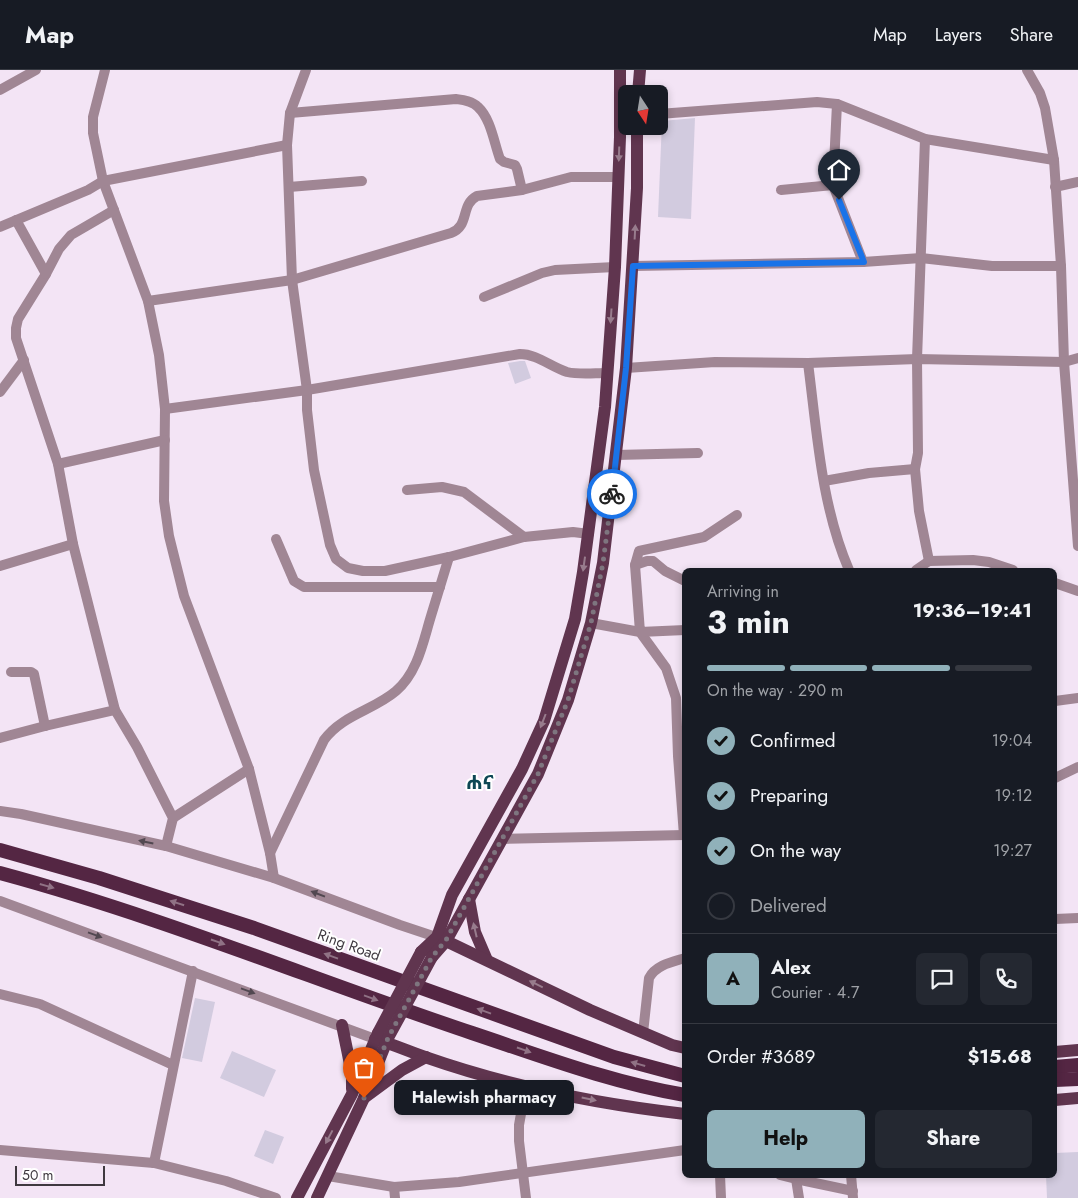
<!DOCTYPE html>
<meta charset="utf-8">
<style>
:root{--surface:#171b24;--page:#242831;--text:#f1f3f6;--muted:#9ea1a6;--line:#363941;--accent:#90b1ba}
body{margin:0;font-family:Jost,"Noto Sans Ethiopic",sans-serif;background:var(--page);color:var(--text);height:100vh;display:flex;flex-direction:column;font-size:19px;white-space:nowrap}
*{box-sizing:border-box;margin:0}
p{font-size:16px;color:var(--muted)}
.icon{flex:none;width:28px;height:28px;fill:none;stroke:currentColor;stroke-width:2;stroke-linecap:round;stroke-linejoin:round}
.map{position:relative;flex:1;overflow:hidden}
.sheet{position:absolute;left:682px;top:498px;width:375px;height:610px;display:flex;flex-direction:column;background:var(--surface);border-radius:8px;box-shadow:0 2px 8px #0003}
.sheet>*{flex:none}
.needle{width:32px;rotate:168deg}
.fabs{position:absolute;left:618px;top:15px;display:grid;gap:10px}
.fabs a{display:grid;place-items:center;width:50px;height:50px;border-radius:8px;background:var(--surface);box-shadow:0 2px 8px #0003;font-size:25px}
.scale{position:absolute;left:15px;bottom:12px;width:90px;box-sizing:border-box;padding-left:5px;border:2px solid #3f3940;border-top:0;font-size:14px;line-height:18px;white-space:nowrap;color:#3f3940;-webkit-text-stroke:4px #fff;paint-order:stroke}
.pin{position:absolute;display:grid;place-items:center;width:42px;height:42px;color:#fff;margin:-51px -21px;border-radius:50% 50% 50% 0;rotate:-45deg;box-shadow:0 0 5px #0007}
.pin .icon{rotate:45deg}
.courier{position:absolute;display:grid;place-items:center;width:50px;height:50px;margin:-25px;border:4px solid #1a73e8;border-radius:50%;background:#fff;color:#222;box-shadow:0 1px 6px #0007}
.bubble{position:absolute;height:35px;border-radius:8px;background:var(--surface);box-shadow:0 2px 8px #0003;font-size:16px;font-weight:700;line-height:35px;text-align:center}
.summary em{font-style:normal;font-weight:700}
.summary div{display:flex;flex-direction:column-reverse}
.summary{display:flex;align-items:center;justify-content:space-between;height:85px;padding:0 25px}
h1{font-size:32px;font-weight:700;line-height:38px}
.bar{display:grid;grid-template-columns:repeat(4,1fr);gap:8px 5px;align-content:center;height:60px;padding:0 25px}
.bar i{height:6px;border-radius:4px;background:var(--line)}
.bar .selected{background:var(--accent)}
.bar p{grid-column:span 4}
.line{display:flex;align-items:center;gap:12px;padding:0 25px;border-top:1px solid var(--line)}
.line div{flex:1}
.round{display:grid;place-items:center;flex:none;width:52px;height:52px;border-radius:8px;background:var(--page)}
ol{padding:0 25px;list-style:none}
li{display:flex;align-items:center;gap:15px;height:55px}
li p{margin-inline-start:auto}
li .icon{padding:5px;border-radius:50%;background:var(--accent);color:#111;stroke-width:4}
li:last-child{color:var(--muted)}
li i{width:28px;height:28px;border:2px solid var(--line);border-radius:50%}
.cta{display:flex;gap:10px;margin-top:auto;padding:10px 25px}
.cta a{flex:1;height:58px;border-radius:8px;background:var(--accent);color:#111;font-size:20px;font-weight:700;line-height:58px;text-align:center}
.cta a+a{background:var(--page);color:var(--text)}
header{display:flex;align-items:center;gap:30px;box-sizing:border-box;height:70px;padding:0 25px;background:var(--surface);border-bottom:1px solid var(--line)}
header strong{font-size:24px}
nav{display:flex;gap:28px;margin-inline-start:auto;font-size:18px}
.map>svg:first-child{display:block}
.building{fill:#d2cbdf}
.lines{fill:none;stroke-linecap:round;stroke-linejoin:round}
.minor{stroke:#a08694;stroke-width:10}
.tertiary{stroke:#a08694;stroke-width:10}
.primary{stroke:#60354f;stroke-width:12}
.trunk{stroke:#542643;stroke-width:14}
.primary-bridge{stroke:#60354f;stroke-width:12}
.oneway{fill:#987c8d}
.oneway2{fill:#524851}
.oneway3{fill:#907285}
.done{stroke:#7e757f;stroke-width:5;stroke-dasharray:0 9}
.route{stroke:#1a73e8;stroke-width:6}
.labels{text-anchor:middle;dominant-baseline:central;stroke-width:4;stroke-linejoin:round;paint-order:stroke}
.street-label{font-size:15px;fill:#3f3940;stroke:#fff}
.district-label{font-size:20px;font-weight:bold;fill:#0d4754;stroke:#fff}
</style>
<header>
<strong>Map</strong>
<nav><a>Map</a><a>Layers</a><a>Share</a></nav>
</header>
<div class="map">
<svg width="1078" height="1128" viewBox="0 0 1078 1128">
<rect width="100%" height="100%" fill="#f3e4f5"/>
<!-- building -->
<g class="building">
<path d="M 695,48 L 691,149 L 658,147 L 662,51 Z"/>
<path d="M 520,291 L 525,291 L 531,308 L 515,314 L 508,293 Z"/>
<path d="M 195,928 L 215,932 L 202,992 L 182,988 Z"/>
<path d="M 232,981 L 276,1000 L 264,1027 L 220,1008 Z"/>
<path d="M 265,1060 L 284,1067 L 273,1094 L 254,1086 Z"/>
<path d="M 1078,1082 L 1078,1128 L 1047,1128 L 1046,1105 L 1055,1105 L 1055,1083 Z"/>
</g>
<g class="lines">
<!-- minor -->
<g class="minor">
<path d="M 105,0 L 93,47 L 93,63 L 103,111 L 148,231 L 159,285 L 165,339 L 164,431 L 169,466 L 184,526 L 249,699 L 270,783 L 274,808"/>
<path d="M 306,0 L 290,43 L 287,75 L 292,210 L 307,320 L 307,340 L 314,400 L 330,475 L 336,489 L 348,498 L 363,501 L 385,501 L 449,487 L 524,467 L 573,462 L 589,464"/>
<path d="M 1027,0 L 1040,23 L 1045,38 L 1054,90 L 1061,196 L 1064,292 L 1078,476"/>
<path d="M 0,20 L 36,0"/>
<path d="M 837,34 L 833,115 L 863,192"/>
<path d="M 290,43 L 456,29 C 463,30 472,31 478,37 C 491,49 494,73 500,89 L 504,92 L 515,95 L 517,99 L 522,120"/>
<path d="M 659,44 L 817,32 L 837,34 L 925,69 L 1054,90"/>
<path d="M 925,69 L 917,289 L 918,383 L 915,399 L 919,441 L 929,491"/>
<path d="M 289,117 L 362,111"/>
<path d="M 1055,117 L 1078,112"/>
<path d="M 781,120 L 833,115"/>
<path d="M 114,140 L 71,165 L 59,179 L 46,204 L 18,249 L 16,258 L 16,268 L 58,394 L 73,474 L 115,640 L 137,677 L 173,748 L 166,776"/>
<path d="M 16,150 L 46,204"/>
<path d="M 0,157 L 88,120 L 103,111 L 287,75"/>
<path d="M 633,196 L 863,192 L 921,188 L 992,196 L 1061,196"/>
<path d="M 484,227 L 542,203 L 555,200 L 615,197"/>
<path d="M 148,231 L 292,210 L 451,163 C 470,156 460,135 477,126 L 522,120 L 571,107 L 618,107"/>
<path d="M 808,293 C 817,362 821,435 849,500"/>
<path d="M 626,298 L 715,292 L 808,293 L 917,289 L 1064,292 L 1078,288"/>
<path d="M 0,322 L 24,290"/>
<path d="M 165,339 L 307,320 L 520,284 C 537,284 551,297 567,302 C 580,305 594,303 607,303"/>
<path d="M 616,385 L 698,383"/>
<path d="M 58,394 L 165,370"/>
<path d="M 824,411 L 869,403 L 915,399"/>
<path d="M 407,420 L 442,417 L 464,422 L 524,467"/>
<path d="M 276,469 L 294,511 L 304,517 L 440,517"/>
<path d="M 635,495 L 647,491 L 653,491 L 665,501 L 685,511"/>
<path d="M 0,496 L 73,474"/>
<path d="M 916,500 L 929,491 L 973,490 L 989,492 L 1013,500"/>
<path d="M 1055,513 L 1078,521"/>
<path d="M 591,553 L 640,562 L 666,598 L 676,628 L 678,686 L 684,765"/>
<path d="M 685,560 L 640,562 L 635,495 L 639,481 L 704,467 L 737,445"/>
<path d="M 11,602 L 31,602 L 34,604 L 45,656"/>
<path d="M 1055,631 L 1078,628"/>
<path d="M 0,668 L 45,656 L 115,640"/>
<path d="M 1055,708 L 1078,697"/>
<path d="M 173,748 L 249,699"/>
<path d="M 502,769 L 685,765"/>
<path d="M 270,783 L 324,670 C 342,645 374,640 396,621 C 418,602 423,572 431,546 C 437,526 443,507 449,487"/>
<path d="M 1055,849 L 1078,848"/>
<path d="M 0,924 L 40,934 L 173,995"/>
<path d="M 643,963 L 649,908 C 656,895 672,892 685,888"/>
<path d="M 526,1016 L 519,1055 L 519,1071 L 526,1128"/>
<path d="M 0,1080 L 154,1093 L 226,1111 L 276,1128"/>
<path d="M 154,1093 L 193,901"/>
<path d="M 720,1105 L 721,1128"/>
<path d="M 780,1105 L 796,1109 L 799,1128"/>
<path d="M 851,1105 L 853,1128"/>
<path d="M 328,1106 L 394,1117 L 459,1112 L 685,1080"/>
<path d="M 796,1109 L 853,1121"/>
<path d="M 394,1117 L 395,1128"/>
</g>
<!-- tertiary -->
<g class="tertiary">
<path d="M 0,741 L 21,744 L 166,776 L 274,808 L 400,855 L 442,869"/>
<path d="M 0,831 L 375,969"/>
</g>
<!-- primary -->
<g class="primary">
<path d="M 638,24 L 640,0"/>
<path d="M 469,829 L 475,862 L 487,890"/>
<path d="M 446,871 L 590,940 L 672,975 L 685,978"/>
<path d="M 421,882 L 437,867 L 452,825 L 522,699 L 544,651 L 575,549 L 583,502 L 605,337 L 615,197 L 620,67 L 620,0"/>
<path d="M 432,887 L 446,871 L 538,704 L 568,630 L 591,553 L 603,493 L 626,298 L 637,118 L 637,56"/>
<path d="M 342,955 L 352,1004 L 352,1019"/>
<path d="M 375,969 C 392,974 408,981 425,987 C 508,1016 597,1034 685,1044"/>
<path d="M 1055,982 L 1078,980"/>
<path d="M 364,1028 L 402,1000 L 426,987"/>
<path d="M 1055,1030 L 1078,1028"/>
<path d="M 297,1128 L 352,1024 L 378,963"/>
<path d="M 317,1128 L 364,1028 L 388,968"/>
</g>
<!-- trunk -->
<g class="trunk">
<path d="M 0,780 L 99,808 L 254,858 L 614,987 L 685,1006"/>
<path d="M 0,803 C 160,846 314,910 472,963 C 541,986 612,1013 685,1025"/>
<path d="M 1055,997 L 1078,995"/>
<path d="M 1055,1010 L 1078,1009"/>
</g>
<!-- primary-bridge -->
<g class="primary-bridge">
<path d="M 378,963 L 421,882"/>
<path d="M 388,968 L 432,887"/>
</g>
</g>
<!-- one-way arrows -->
<defs><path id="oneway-solid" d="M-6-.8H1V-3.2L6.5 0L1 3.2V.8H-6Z" transform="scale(1.25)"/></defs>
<g class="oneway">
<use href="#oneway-solid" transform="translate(619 84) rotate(92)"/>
<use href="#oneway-solid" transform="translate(635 162) rotate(-87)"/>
<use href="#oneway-solid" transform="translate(611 246) rotate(94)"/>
<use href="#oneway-solid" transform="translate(584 494) rotate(98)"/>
<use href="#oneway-solid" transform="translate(543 651) rotate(111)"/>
<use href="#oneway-solid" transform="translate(475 860) rotate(-103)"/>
<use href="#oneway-solid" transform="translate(536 914) rotate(-154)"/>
<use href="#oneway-solid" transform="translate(589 1029) rotate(12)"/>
<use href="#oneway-solid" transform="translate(329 1067) rotate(118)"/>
</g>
<g class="oneway2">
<use href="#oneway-solid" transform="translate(146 772) rotate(-168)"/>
<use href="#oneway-solid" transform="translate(318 824) rotate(-159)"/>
<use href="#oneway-solid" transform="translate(95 865) rotate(20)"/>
<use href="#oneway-solid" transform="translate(248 921) rotate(20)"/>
</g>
<g class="oneway3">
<use href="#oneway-solid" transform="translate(47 816) rotate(16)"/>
<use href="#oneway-solid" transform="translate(177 833) rotate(-162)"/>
<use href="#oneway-solid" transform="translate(218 872) rotate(19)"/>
<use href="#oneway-solid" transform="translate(331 886) rotate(-160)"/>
<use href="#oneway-solid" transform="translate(371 928) rotate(20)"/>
<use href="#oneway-solid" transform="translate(484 941) rotate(-160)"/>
<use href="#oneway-solid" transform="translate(524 980) rotate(19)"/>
<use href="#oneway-solid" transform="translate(638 994) rotate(-164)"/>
</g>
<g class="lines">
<!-- done -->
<path class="done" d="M 364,1028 L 388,968 L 432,887 L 446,870 L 538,704 L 568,630 L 591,553 L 603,493 L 612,424"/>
<!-- route -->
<path class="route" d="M 612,424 L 626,298 L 633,196 L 864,192 L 839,130"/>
</g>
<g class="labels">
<!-- street labels -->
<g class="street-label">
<text transform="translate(349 875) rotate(20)">Ring Road</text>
</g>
<!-- district labels -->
<g class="district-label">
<text x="480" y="712">ሐና</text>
</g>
</g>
</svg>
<div class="fabs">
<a><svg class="needle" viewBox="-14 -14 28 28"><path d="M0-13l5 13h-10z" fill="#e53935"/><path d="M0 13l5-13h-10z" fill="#9ea1a6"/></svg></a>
</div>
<div class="scale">50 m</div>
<div class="pin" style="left:364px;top:1028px;background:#ea580c"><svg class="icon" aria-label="bag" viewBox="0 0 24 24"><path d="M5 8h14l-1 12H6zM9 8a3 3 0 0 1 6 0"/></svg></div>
<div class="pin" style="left:839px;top:130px;background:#1f2937"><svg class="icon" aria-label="home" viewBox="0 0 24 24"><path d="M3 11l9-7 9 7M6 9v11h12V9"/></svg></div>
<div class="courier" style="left:612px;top:424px"><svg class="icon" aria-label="bike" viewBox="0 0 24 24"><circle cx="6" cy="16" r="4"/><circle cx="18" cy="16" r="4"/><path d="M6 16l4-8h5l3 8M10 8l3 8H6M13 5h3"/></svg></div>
<div class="bubble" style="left:394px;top:1010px;width:180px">Halewish pharmacy</div>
<section class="sheet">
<div class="summary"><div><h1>3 min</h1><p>Arriving in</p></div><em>19:36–19:41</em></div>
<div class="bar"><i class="selected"></i><i class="selected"></i><i class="selected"></i><i></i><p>On the way · 290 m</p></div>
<ol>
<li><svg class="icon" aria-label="check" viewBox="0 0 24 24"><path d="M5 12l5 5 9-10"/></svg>Confirmed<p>19:04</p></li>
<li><svg class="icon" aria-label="check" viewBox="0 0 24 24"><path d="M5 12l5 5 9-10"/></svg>Preparing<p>19:12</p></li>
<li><svg class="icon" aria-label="check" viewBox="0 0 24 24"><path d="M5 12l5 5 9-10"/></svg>On the way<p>19:27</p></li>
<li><i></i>Delivered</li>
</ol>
<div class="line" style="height:90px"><b class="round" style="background:var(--accent);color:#111">A</b><div><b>Alex</b><p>Courier · 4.7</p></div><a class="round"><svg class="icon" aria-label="chat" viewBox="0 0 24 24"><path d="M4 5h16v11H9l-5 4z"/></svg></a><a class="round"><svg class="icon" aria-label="phone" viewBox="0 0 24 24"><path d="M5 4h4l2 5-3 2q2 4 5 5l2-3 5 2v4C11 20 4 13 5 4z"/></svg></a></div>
<div class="line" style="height:65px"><div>Order #3689</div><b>$15.68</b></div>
<div class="cta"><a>Help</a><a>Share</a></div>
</section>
</div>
